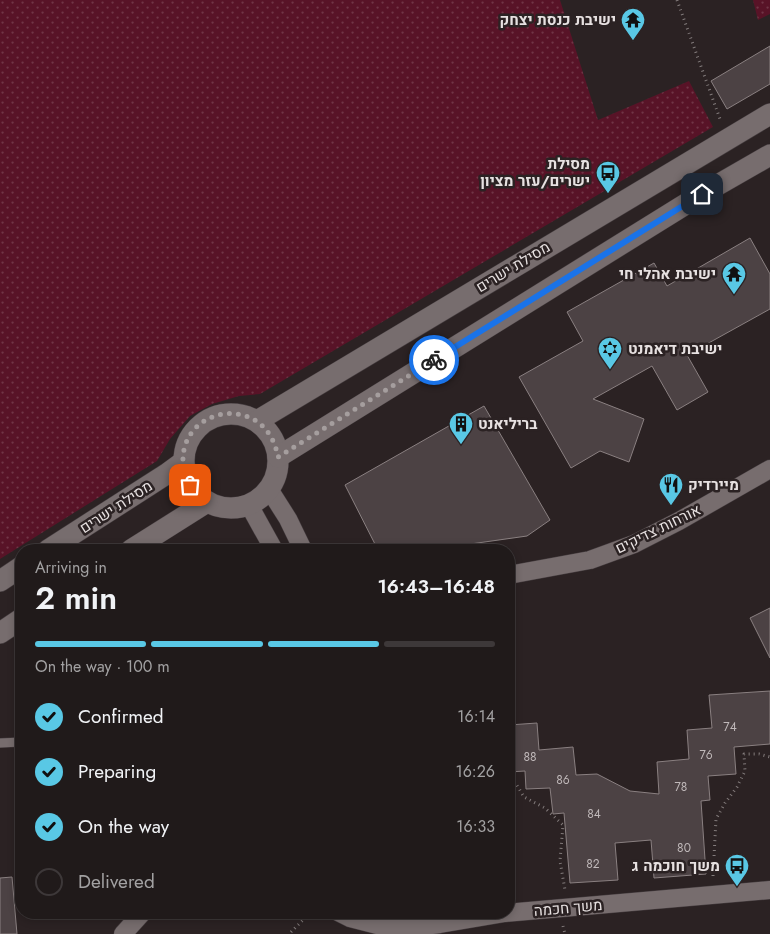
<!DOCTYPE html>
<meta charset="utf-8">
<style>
:root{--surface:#201a1a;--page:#2d2727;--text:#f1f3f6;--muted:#a2a1a2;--line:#3d3839;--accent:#59c8e5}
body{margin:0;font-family:Jost,Heebo,sans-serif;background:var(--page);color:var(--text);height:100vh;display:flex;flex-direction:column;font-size:19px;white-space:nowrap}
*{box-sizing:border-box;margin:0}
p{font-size:16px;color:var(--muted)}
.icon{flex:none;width:28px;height:28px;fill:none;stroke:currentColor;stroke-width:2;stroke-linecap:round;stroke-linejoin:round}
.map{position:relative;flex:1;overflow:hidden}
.panel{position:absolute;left:15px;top:544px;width:500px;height:375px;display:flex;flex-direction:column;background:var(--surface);border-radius:20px;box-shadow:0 2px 8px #0003,0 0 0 1px var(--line)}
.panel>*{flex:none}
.pin{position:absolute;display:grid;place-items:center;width:42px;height:42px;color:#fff;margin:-21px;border-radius:10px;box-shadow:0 2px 8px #0006}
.courier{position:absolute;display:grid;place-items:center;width:50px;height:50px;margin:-25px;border:4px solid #1a73e8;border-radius:50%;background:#fff;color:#222;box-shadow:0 1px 6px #0007}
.headline em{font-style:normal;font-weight:600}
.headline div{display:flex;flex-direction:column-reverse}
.headline{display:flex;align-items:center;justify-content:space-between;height:85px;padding:0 20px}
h1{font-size:32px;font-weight:600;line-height:38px}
.bar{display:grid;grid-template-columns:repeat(4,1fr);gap:8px 5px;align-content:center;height:60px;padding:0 20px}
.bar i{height:6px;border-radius:4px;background:var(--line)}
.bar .current{background:var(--accent)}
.bar p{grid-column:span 4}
ol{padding:0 20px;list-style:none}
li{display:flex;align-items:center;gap:15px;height:55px}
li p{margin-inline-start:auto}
li .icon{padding:5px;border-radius:50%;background:var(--accent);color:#111;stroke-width:4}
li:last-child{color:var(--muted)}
li i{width:28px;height:28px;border:2px solid var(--line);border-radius:50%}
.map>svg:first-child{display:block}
.grass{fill:url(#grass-dots)}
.building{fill:#4c4244;stroke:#8a8081}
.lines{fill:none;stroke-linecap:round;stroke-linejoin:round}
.service-casing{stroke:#463e40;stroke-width:10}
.minor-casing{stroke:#463e40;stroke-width:19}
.tertiary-casing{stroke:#463e40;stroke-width:22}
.path{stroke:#837c7c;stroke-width:3;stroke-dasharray:1 4;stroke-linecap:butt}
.service{stroke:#776d6e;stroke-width:9}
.minor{stroke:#776d6e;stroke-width:18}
.tertiary{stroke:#776d6e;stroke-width:21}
.done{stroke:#a59e9e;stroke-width:5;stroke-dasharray:0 9}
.route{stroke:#1a73e8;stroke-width:6}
.labels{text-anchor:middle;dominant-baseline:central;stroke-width:5;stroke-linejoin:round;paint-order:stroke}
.number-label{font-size:12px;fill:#c0b9ba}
.poi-label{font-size:15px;font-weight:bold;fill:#e7e1e1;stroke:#2b2223;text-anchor:end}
.street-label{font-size:15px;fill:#e7e1e1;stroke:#2b2223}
</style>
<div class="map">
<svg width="770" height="934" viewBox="0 0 770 934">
<defs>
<pattern id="grass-dots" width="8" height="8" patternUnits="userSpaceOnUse" patternTransform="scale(1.25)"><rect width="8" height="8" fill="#581327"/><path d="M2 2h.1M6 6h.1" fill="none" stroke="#703546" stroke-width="1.8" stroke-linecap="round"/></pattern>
</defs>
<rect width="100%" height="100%" fill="#2b2223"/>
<!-- grass -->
<g class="grass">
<path d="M 0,0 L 560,0 L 598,120 L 689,81 L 713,127 L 260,394 L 239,396 L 212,404 L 190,416 L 170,439 L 157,461 L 0,559 Z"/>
<path d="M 753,0 L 770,0 L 770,14 L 758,20 Z"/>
</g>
<!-- building -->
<g class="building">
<path d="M 770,46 L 770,84 L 727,109 L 711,81 Z"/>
<path d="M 750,238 L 770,274 L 770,309 L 687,355 L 708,392 L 677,410 L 652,366 L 593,399 L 644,419 L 629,462 L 600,451 L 571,468 L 519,377 L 583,341 L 567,312 L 654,263 L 667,286 Z"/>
<path d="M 484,406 L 550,520 L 527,536 L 428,550 L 378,550 L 345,485 Z"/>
<path d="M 770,608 L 770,658 L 750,618 Z"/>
<path d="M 770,691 L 770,744 L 734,747 L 736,774 L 708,776 L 710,800 L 701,801 L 706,874 L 654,878 L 651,840 L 615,843 L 618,880 L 570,883 L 564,813 L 553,814 L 550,788 L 526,789 L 525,771 L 509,772 L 509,725 L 537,723 L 539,750 L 573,747 L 576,775 L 597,774 L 630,791 L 659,794 L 657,762 L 689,759 L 687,730 L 712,728 L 709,695 Z"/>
<path d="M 12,877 L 17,934 L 0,934 L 0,878 Z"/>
</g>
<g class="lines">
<defs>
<path id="service" d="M 0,743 L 21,742"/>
<g id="minor">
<path d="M 269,489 L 288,519 L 303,550"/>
<path d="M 249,505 L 274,550"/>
<path d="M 509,575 L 590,560 L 634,544 L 679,521 L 770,469"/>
<path d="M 338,912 L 350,918 L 381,926 L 410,928 L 440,924 L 505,913 L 770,890"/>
<path d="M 123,934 L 143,912"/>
</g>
<g id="tertiary">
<circle cx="231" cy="461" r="47"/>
<path d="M 257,421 L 770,114"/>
<path d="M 278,457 L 702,194 L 770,155"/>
<path d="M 48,550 L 168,473 L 183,462"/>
<path d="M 131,550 L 207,502"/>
<path d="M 0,581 L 21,567"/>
<path d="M 0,633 L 21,619"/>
</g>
</defs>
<!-- service casing -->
<use href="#service" class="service-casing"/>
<!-- minor casing -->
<use href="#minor" class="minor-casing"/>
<!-- tertiary casing -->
<use href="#tertiary" class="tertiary-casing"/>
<!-- path -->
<g class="path">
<path d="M 677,0 L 720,119"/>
<path d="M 509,782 L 515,782 L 524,797 L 545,808 L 563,825 L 560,861 L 565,890"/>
<path d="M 713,876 L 716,819 L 725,803 L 737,787 L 745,771 L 744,754 L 759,754 L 770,757"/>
<path d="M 563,926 L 565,934"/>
<path d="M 291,932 L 311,912"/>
</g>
<!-- service -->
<use href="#service" class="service"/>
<!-- minor -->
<use href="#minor" class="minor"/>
<!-- tertiary -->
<use href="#tertiary" class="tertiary"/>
</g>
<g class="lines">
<!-- done -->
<path class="done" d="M 190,485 C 187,478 184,471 183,463 C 180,406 266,391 278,457 L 434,360"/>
<!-- route -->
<path class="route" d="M 434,360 L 702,194"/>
</g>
<!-- icons -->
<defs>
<symbol id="temple-pin" viewBox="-11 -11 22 30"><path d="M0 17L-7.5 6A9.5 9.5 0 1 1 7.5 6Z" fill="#59c8e5" stroke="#2b2223"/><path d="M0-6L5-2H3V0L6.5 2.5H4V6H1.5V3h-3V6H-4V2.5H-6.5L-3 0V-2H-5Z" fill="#111"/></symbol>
<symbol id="bus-pin" viewBox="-11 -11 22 30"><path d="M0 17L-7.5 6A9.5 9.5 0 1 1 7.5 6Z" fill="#59c8e5" stroke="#2b2223"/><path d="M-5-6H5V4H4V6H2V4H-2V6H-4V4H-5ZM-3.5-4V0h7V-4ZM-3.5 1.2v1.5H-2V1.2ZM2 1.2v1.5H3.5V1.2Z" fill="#111"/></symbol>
<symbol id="synagogue-pin" viewBox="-11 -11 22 30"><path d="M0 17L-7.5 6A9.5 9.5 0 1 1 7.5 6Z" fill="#59c8e5" stroke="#2b2223"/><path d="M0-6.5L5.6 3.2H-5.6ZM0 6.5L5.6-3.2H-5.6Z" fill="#111"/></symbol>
<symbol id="building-pin" viewBox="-11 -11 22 30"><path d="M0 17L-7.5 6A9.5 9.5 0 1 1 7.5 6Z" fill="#59c8e5" stroke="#2b2223"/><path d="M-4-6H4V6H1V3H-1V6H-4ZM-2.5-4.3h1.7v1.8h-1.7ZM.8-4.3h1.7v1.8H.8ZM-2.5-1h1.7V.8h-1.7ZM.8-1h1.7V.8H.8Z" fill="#111"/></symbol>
<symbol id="restaurant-pin" viewBox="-11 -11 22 30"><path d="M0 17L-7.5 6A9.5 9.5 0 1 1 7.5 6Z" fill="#59c8e5" stroke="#2b2223"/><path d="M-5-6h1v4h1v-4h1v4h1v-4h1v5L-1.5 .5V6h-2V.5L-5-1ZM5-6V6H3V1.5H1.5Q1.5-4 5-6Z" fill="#111"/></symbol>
</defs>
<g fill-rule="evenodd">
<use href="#temple-pin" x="619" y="6" width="28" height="38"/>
<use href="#bus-pin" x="594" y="159" width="28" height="38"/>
<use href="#temple-pin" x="720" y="260" width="28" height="38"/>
<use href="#synagogue-pin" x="596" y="335" width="28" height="38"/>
<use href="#building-pin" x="447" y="410" width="28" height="38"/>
<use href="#restaurant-pin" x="657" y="471" width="28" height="38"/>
<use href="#bus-pin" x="723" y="852" width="28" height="38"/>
</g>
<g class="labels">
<!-- number labels -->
<g class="number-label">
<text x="730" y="727">74</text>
<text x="706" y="755">76</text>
<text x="530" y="757">88</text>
<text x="563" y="780">86</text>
<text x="681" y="787">78</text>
<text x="594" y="814">84</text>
<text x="684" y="848">80</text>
<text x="593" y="864">82</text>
</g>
<!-- poi labels -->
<g class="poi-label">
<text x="616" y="20">ישיבת כנסת יצחק</text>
<text x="590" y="164">מסילת<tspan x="590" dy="17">ישרים/עזר מציון</tspan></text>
<text x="716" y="274">ישיבת אהלי חי</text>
<text x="628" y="349" text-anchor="start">ישיבת דיאמנט</text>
<text x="478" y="424" text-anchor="start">בריליאנט</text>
<text x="688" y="485" text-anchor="start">מיירדיק</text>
<text x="720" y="866">משך חוכמה ג</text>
</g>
<!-- street labels -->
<g class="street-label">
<text transform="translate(513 267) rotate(-31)">מסילת ישרים</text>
<text transform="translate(116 507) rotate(-33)">מסילת ישרים</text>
<text transform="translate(658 529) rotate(-26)">אורחות צדיקים</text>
<text transform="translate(568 908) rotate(-5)">משך חכמה</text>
</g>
</g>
</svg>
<div class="pin" style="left:190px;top:485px;background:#ea580c"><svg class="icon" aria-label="bag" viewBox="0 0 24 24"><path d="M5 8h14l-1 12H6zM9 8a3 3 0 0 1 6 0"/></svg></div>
<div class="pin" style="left:702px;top:194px;background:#1f2937"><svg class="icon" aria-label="home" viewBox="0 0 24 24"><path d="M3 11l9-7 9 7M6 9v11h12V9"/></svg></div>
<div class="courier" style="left:434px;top:360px"><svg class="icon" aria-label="bike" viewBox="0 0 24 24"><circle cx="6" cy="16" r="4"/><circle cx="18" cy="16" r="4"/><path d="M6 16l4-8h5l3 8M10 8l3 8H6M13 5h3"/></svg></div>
<section class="panel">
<div class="headline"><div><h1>2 min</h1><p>Arriving in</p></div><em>16:43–16:48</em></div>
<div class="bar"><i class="current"></i><i class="current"></i><i class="current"></i><i></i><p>On the way · 100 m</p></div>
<ol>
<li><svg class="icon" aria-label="check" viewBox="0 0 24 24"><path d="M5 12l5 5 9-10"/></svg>Confirmed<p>16:14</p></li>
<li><svg class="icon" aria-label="check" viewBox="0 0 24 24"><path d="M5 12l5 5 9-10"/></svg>Preparing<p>16:26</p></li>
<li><svg class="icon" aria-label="check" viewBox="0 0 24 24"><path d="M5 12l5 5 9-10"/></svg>On the way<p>16:33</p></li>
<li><i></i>Delivered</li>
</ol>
</section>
</div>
